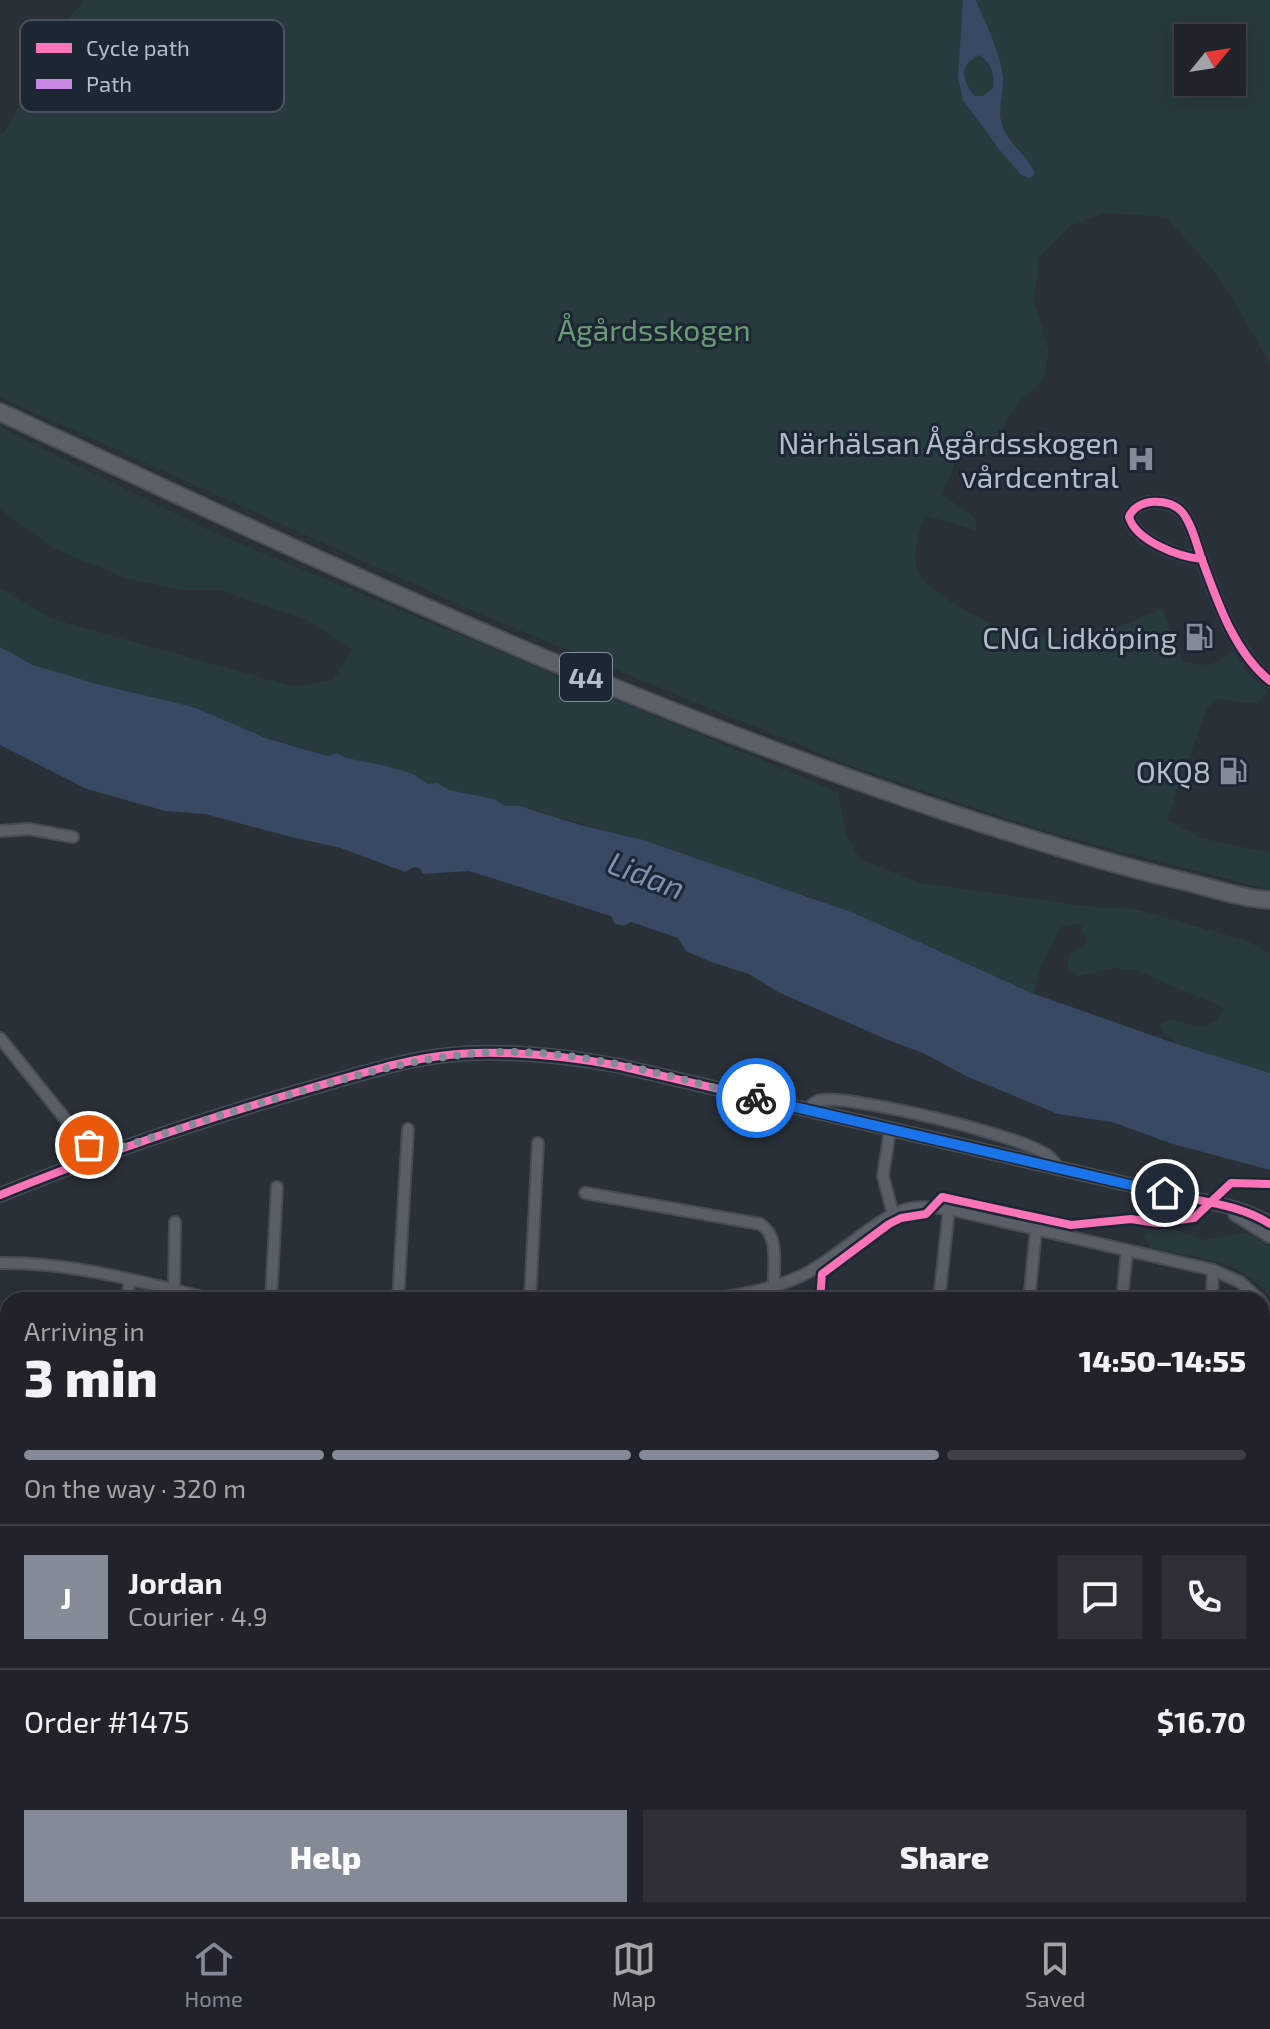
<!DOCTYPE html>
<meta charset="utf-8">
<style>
:root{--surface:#20242a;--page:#2d3036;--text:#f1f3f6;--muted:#a2a4a8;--line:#3d4147;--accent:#848b96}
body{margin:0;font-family:"Exo 2",sans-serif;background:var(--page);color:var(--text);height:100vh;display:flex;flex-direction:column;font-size:30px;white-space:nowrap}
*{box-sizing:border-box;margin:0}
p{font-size:26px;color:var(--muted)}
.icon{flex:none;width:44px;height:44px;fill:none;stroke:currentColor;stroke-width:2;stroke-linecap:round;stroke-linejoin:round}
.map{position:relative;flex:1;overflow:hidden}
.details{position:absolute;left:0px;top:1292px;width:1270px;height:626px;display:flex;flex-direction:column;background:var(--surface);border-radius:24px 24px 0 0;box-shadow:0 4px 20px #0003,0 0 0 2px var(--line)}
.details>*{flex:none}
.needle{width:52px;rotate:60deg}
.buttons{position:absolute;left:1174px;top:24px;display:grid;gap:16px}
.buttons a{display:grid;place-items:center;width:72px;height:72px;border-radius:0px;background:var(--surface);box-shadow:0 4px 20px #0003,0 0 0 2px var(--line);font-size:40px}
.pin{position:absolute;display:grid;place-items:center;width:68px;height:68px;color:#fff;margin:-34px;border:4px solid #fff;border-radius:50%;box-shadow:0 2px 8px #0007}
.courier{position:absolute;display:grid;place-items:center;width:80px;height:80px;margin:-40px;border:6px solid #1a73e8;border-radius:50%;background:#fff;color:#222;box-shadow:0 2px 10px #0007}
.overview em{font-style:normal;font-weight:800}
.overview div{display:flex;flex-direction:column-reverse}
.overview{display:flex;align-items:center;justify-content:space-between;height:136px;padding:0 24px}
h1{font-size:52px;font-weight:800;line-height:60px}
.bar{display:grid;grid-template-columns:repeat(4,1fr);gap:12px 8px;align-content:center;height:96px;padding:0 24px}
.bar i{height:10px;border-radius:6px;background:var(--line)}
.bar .current{background:var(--accent)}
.bar p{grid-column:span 4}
.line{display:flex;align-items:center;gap:20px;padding:0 24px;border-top:2px solid var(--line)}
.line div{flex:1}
.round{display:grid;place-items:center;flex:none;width:84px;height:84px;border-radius:0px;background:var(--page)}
.primary-button{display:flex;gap:16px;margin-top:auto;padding:16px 24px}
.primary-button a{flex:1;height:92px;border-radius:0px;background:var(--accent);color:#fff;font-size:32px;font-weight:800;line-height:92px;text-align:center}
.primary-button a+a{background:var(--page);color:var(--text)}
.tab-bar{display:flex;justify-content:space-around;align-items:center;height:112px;border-top:2px solid var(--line);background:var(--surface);font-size:22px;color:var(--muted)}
.tab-bar a{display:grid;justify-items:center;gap:4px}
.tab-bar .current{color:var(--accent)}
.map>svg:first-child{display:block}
.green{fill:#273a3e;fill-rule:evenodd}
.water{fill:#384963;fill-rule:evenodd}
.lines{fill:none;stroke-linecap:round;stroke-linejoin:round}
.minor-casing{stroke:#484c53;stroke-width:14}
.tertiary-casing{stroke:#484c53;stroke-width:16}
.primary-casing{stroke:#484c55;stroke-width:20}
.minor{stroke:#5a5e66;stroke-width:10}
.tertiary{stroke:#5a5e66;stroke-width:12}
.primary{stroke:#5c6168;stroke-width:16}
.quiet{stroke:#c787e3;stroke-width:6;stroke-dasharray:12 6;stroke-linecap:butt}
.cycleway-casing{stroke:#1d2633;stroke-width:13}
.cycleway{stroke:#fb73b8;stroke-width:8}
.done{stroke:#848b96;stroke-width:8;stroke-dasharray:0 14.4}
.route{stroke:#1a73e8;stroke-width:10}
.labels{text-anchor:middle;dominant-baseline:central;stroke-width:6;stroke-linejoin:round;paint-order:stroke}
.shield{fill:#1d2633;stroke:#878f9c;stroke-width:2}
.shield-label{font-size:28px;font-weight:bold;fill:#b4bcc9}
.park-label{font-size:30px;fill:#6b9a76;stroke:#1d2633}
.poi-label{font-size:30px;fill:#b4bcc9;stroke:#1d2633;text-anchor:end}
.water-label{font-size:32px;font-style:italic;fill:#7c92b1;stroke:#1d2633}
.key{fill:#1d2633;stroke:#4a5360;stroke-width:2}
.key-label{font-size:22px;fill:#b4bcc9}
</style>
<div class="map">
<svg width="1270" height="1917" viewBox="0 0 1270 1917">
<rect width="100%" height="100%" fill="#2a3038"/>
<!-- green -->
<g class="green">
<path d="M 84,0 L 963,0 L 963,100 L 998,148 L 1025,156 C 1009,140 998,125 1000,101 C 1001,94 1003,84 1002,77 C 999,51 986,24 976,0 L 1270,0 L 1270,364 L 1232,297 L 1212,269 L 1166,217 L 1106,213 L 1070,226 L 1040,256 L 1034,299 L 1049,352 L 1043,381 L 1018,402 L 987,455 L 957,458 L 942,495 L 975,517 L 977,531 L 925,515 C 918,536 909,559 923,580 C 927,586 936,591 942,595 C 983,627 1036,642 1087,638 C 1103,636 1143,615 1162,609 L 1183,662 C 1203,666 1218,667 1232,650 L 1248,673 L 1267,691 L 1257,704 L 1216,699 L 1206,710 L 1167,820 L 1201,838 L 1270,853 L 1270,890 L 1040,830 L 851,766 L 487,617 L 0,397 L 0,134 L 3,134 L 66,22 ZM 1188,38 L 1232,38 L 1232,82 L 1188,82 Z"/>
<path d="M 979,54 C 992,64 994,73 993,89 L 983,96 L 974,96 C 961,80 959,65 979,54 Z"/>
<path d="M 0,427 L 217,534 L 838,792 L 846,834 L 860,859 L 920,883 L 1093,907 L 1136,909 L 1247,941 L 1270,953 L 1270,1073 L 1177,1044 L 1163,1033 L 1159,1024 C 1180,1008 1203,1048 1224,1008 L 1135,970 L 1114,968 L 1076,977 L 1067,969 L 1069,954 L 1087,942 L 1080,924 L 1061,927 L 1042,964 L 1034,994 L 814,898 L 750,879 L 673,850 L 520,806 L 506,806 L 494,799 L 449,790 L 437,783 L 428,784 L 413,774 L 345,758 L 337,753 L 328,756 L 33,665 L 0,647 L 0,588 L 52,619 L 295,687 L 333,680 L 352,650 L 311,622 L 221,590 L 181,590 L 125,578 L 53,548 L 0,509 Z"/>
<path d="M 1154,1229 L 1176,1230 L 1205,1240 L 1240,1233 L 1249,1234 L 1270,1246 L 1270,1298 C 1237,1255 1198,1261 1151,1247 L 1145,1236 L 1148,1231 Z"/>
<path d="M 0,1498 L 8,1500 L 8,1557 L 0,1552 Z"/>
<path d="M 1270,1589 L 1270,1719 L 1262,1716 L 1262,1598 Z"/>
<path d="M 0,1843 L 8,1862 L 8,1910 L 34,1910 L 37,1917 L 0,1917 Z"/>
<path d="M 432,1910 L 1101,1910 L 1114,1917 L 431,1917 Z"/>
</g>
<!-- water -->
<g class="water">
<path d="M 963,0 L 976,0 C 986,24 1000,52 1003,77 C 1004,94 996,111 1003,127 C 1010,146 1028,155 1035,174 L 1030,178 L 1021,175 L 998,148 L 963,100 L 958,77 ZM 979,55 C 992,63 994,73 993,88 L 983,96 L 975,96 C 961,81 959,65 979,55 Z"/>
<path d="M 0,647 L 33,665 L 97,684 L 193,707 L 266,738 L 327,756 L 337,753 L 346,758 L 386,766 L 413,774 L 428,784 L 437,783 L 449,790 L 494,799 L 505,806 L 520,806 L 580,825 L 643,840 L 854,913 L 1034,994 L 1177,1044 L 1270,1073 L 1270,1170 L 1173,1144 L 1112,1122 L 1058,1114 L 968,1077 L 923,1053 L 888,1040 L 778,992 L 749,974 L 711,962 L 686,951 L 678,938 L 631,922 L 624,926 L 615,924 L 611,916 L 469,871 L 423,874 L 420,868 L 414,867 L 405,872 L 341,848 L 291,837 L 205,814 L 165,811 L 87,789 L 0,745 Z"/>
</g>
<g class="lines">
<defs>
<g id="minor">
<path d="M 1202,559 C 1179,557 1136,541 1129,517 C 1136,498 1169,497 1182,512 C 1192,524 1196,543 1201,557 C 1217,600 1233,651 1270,681"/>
<path d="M 0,831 L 29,829 L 73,837"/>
<path d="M 0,1038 L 95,1156"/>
<path d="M 807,1110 C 811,1105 815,1101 822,1100 C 852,1095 1023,1136 1047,1155 C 1052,1158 1055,1164 1059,1168"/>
<path d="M 890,1130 L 883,1176 L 893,1214"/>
<path d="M 585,1193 L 760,1224 C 780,1236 773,1265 774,1285"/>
<path d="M 0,1263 C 74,1262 144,1283 216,1300"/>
<path d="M 174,1290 L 175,1222"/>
<path d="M 128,1300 L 129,1280"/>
<path d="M 271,1300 L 277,1187"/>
<path d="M 398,1300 L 408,1129"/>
<path d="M 530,1300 L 538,1143"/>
<path d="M 708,1300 C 739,1295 775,1289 803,1275 C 837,1259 880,1213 912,1208 C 924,1206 937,1208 949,1209 L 1213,1270 L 1240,1282 L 1260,1300"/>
<path d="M 939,1300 L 949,1209"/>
<path d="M 1029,1300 L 1036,1230"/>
<path d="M 1122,1300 L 1127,1250"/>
<path d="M 1212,1300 L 1213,1270"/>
<path d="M 1262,1303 L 1270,1321"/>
<path d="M 1262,1441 L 1270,1364"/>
<path d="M 1262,1744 L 1270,1745"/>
<path d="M 0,1762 L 8,1767"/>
<path d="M 96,1910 L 99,1917"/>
<path d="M 199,1910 L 202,1917"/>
<path d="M 421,1917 L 421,1910"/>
</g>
<g id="tertiary">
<path d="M 0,1195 C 100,1154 201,1120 304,1090 C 354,1076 406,1058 458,1054 C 513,1050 566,1056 620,1066 L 1165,1193 C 1201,1202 1239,1204 1270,1224"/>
<path d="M 1235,1214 L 1270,1236"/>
</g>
<path id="primary" d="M 0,412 C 312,558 625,705 953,814 C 1029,839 1105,863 1183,881 C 1212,888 1240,898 1270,900"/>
</defs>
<!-- minor casing -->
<use href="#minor" class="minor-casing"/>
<!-- tertiary casing -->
<use href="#tertiary" class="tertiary-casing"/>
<!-- primary casing -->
<use href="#primary" class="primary-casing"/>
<!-- minor -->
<use href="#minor" class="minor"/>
<!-- tertiary -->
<use href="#tertiary" class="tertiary"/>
<!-- primary -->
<use href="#primary" class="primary"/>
<!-- quiet -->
<path class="quiet" d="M 309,1917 L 322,1910"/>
<defs>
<g id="cycleway">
<path d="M 1202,559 C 1179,557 1136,541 1129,517 C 1136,498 1169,497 1182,512 C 1192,524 1196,543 1201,557 C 1217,600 1233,651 1270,681"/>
<path d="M 0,1195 C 100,1154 201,1120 304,1090 C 354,1076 406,1058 458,1054 C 513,1050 566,1056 620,1066 L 1165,1193 C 1201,1202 1239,1204 1270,1224"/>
<path d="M 820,1300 L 822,1274 L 889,1224 L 901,1218 L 926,1214 L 942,1197 L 1071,1225 L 1131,1219 L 1157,1223 L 1194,1218 L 1231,1183 L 1270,1184"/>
</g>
</defs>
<!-- cycleway casing -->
<use href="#cycleway" class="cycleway-casing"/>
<!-- cycleway -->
<use href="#cycleway" class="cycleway"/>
</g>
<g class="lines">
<!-- done -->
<path class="done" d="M 89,1145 L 95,1156 C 166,1133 237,1109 309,1089 C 374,1070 438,1053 505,1052 C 590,1051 674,1078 756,1098"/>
<!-- route -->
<path class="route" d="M 756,1098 L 1165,1193"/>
</g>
<!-- icons -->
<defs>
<symbol id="hospital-bare" viewBox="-9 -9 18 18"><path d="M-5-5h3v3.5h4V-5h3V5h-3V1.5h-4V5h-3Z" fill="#848b96" stroke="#1d2633" stroke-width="2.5" paint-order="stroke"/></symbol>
<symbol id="fuel-bare" viewBox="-9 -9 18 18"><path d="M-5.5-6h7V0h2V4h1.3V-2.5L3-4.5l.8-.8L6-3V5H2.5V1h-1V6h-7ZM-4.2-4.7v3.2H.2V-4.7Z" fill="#848b96" stroke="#1d2633" stroke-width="2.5" paint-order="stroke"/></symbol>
</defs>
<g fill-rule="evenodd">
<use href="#hospital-bare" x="1121" y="439" width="40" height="40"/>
<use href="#fuel-bare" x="1179" y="617" width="40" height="40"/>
<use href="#fuel-bare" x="1213" y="751" width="40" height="40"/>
</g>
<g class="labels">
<!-- shield labels -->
<rect class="shield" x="560" y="653" width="52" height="48" rx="6"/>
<g class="shield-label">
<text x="586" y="677">44</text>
</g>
<!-- park labels -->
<g class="park-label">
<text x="654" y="329">Ågårdsskogen</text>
</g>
<!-- poi labels -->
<g class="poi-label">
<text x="1119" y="442">Närhälsan Ågårdsskogen<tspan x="1119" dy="34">vårdcentral</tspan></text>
<text x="1177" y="637">CNG Lidköping</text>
<text x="1211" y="771">OKQ8</text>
</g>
<!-- water labels -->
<g class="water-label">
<text transform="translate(647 874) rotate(21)">Lidan</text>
</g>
</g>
<!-- legend -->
<rect x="20" y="20" width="264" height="92" rx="12" class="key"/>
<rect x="36" y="43" width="36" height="10" fill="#fb73b8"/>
<rect x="36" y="79" width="36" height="10" fill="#c787e3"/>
<g class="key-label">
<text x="86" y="56">Cycle path</text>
<text x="86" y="92">Path</text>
</g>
</svg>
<div class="buttons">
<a><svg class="needle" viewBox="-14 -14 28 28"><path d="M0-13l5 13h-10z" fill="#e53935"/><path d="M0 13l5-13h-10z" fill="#a2a4a8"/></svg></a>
</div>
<div class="pin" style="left:89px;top:1145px;background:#ea580c"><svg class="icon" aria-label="bag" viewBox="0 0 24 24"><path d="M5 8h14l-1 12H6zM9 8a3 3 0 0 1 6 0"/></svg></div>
<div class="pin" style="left:1165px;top:1193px;background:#1f2937"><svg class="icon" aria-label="home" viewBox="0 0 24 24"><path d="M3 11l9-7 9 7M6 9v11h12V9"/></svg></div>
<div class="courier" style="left:756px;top:1098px"><svg class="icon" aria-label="bike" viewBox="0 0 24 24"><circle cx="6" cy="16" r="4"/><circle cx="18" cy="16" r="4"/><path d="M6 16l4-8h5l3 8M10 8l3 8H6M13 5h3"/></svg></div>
<section class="details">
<div class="overview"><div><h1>3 min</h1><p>Arriving in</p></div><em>14:50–14:55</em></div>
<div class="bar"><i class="current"></i><i class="current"></i><i class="current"></i><i></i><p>On the way · 320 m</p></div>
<div class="line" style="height:144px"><b class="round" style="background:var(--accent);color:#fff">J</b><div><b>Jordan</b><p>Courier · 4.9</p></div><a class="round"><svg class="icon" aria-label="chat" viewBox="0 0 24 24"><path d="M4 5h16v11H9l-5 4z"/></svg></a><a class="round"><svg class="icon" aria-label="phone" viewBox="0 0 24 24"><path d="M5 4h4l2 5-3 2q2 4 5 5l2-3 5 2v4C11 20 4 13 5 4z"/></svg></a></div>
<div class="line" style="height:104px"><div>Order #1475</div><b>$16.70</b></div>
<div class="primary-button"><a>Help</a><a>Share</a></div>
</section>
</div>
<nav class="tab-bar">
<a class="current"><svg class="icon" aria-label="home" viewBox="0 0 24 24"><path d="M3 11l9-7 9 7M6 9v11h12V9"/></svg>Home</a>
<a><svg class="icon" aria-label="map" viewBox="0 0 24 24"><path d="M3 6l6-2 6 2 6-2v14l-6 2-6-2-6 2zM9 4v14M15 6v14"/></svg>Map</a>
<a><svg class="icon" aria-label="saved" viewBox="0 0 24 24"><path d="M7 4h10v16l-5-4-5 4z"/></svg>Saved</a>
</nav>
